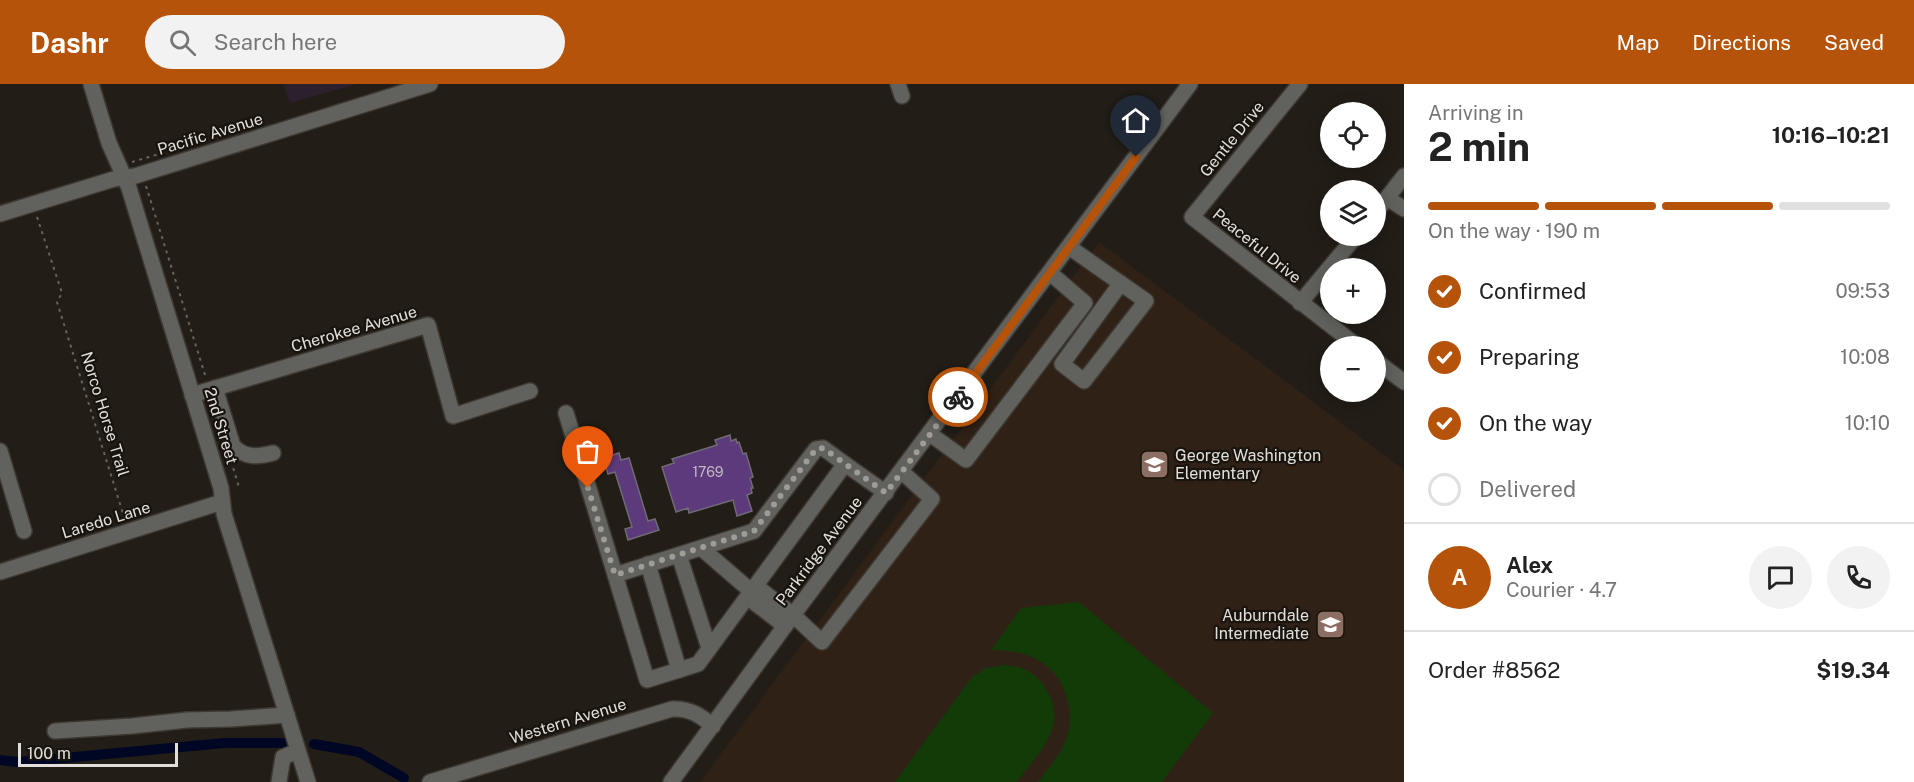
<!DOCTYPE html>
<meta charset="utf-8">
<style>
:root{--surface:#fff;--page:#f2f2f2;--text:#222;--muted:#767676;--line:#e0e0e0;--accent:#b45309}
body{margin:0;font-family:"Public Sans",sans-serif;background:var(--page);color:var(--text);height:100vh;display:flex;flex-direction:column;font-size:22px;white-space:nowrap}
*{box-sizing:border-box;margin:0}
p{font-size:20px;color:var(--muted)}
.icon{flex:none;width:33px;height:33px;fill:none;stroke:currentColor;stroke-width:2;stroke-linecap:round;stroke-linejoin:round}
.map{position:relative;flex:1;overflow:hidden}
.side{display:flex;flex-direction:column;background:var(--surface);width:510px}
.side>*{flex:none}
.buttons{position:absolute;left:1320px;top:18px;display:grid;gap:12px}
.buttons a{display:grid;place-items:center;width:66px;height:66px;border-radius:50%;background:var(--surface);box-shadow:0 3px 15px #0003;font-size:30px}
.scale{position:absolute;left:18px;bottom:15px;width:160px;box-sizing:border-box;padding-left:6px;border:3px solid #e2dfda;border-top:0;font-size:16px;line-height:21px;white-space:nowrap;color:#e2dfda;-webkit-text-stroke:4px #18140d;paint-order:stroke}
.pin{position:absolute;display:grid;place-items:center;width:51px;height:51px;color:#fff;margin:-62px -26px;border-radius:50% 50% 50% 0;rotate:-45deg;box-shadow:0 0 6px #0007}
.pin .icon{rotate:45deg}
.courier{position:absolute;display:grid;place-items:center;width:60px;height:60px;margin:-30px;border:4px solid #b45309;border-radius:50%;background:#fff;color:#222;box-shadow:0 2px 8px #0007}
.summary em{font-style:normal;font-weight:700}
.summary div{display:flex;flex-direction:column-reverse}
.summary{display:flex;align-items:center;justify-content:space-between;height:102px;padding:0 24px}
h1{font-size:39px;font-weight:700;line-height:45px}
.bar{display:grid;grid-template-columns:repeat(4,1fr);gap:9px 6px;align-content:center;height:72px;padding:0 24px}
.bar i{height:8px;border-radius:4px;background:var(--line)}
.bar .active{background:var(--accent)}
.bar p{grid-column:span 4}
.line{display:flex;align-items:center;gap:15px;padding:0 24px;border-top:2px solid var(--line)}
.line div{flex:1}
.round{display:grid;place-items:center;flex:none;width:63px;height:63px;border-radius:32px;background:var(--page)}
ol{padding:0 24px;list-style:none}
li{display:flex;align-items:center;gap:18px;height:66px}
li p{margin-inline-start:auto}
li .icon{padding:6px;border-radius:50%;background:var(--accent);color:#fff;stroke-width:4}
li:last-child{color:var(--muted)}
li i{width:33px;height:33px;border:3px solid var(--line);border-radius:50%}
header{display:flex;align-items:center;gap:36px;box-sizing:border-box;height:84px;padding:0 30px;background:var(--accent);color:#fff}
header strong{font-size:28px}
nav{display:flex;gap:33px;margin-inline-start:auto;font-size:21px}
.search{width:420px;height:54px;background:var(--page);display:flex;align-items:center;gap:15px;box-sizing:border-box;padding:0 21px;border-radius:33px;color:var(--muted);font-size:22px}
main{display:flex;flex:1;min-height:0}
.map>svg:first-child{display:block}
.industrial{fill:#2d202d}
.education{fill:#302117}
.green{fill:#133b07}
.lines{fill:none;stroke-linecap:round;stroke-linejoin:round}
.canal{stroke:#000724;stroke-width:10}
.building{fill:#5d3a7c;stroke:#6f6b74;stroke-width:1.5}
.minor-casing{stroke:#3d3831;stroke-width:18}
.path{stroke:#67625c;stroke-width:2;stroke-dasharray:3 4.5;stroke-linecap:butt}
.minor{stroke:#61625d;stroke-width:15}
.done{stroke:#9f9b95;stroke-width:6;stroke-dasharray:0 10.8}
.route{stroke:#b45309;stroke-width:8}
.labels{text-anchor:middle;dominant-baseline:central;stroke-width:4.5;stroke-linejoin:round;paint-order:stroke}
.number-label{font-size:14px;fill:#c1b6c2}
.street-label{font-size:16px;fill:#e2dfda;stroke:#18140d}
.poi-label{font-size:16px;fill:#e2dfda;stroke:#18140d;text-anchor:start}
</style>
<header>
<strong>Dashr</strong>
<div class="search"><svg class="icon" aria-label="search" viewBox="0 0 24 24"><circle cx="10" cy="10" r="6"/><path d="M15 15l6 6"/></svg>Search here</div>
<nav><a>Map</a><a>Directions</a><a>Saved</a></nav>
</header>
<main>
<div class="map">
<svg width="1404" height="698" viewBox="0 0 1404 698">
<rect width="100%" height="100%" fill="#221d16"/>
<!-- industrial -->
<path class="industrial" d="M 283,0 L 357,0 L 290,19 Z"/>
<!-- education -->
<path class="education" d="M 1099,158 L 1404,386 L 1404,698 L 700,698 Z"/>
<!-- green -->
<g class="green">
<path d="M 1079,518 L 1213,629 L 1162,698 L 1038,698 C 1049,683 1063,668 1068,650 C 1071,638 1070,626 1067,614 C 1057,577 1025,566 991,566 L 1021,524 Z"/>
<path d="M 1003,581 C 1009,582 1016,582 1022,584 C 1047,595 1062,625 1050,651 C 1042,668 1028,683 1017,698 L 895,698 L 972,593 L 986,584 Z"/>
</g>
<g class="lines">
<!-- canal -->
<g class="canal">
<path d="M 314,660 L 359,668 L 404,694"/>
<path d="M 0,676 L 17,678 L 43,676 L 224,659 L 284,659"/>
</g>
</g>
<!-- building -->
<g class="building">
<path d="M 730,351 L 731,357 L 736,355 L 737,359 L 739,358 L 743,370 L 746,369 L 753,393 L 750,394 L 753,404 L 751,404 L 752,409 L 747,411 L 752,427 L 737,432 L 733,416 L 689,429 L 688,424 L 676,428 L 662,383 L 674,379 L 672,375 L 717,361 L 715,356 Z"/>
<path d="M 619,369 L 621,376 L 629,374 L 648,437 L 655,435 L 659,446 L 628,456 L 625,445 L 632,443 L 615,388 L 608,390 L 603,374 Z"/>
</g>
<g class="lines">
<defs>
<g id="minor">
<path d="M 91,0 L 109,59 L 129,104 L 221,404 L 224,430 L 308,698"/>
<path d="M 898,0 L 902,12"/>
<path d="M 1300,0 L 1192,133 L 1357,262"/>
<path d="M 1387,114 L 1404,125"/>
<path d="M 1376,128 L 1404,92"/>
<path d="M 0,130 L 114,95 L 135,92 L 430,0"/>
<path d="M 1069,163 L 1146,217 L 1084,297 L 1062,280 L 1121,199"/>
<path d="M 1300,219 L 1356,152"/>
<path d="M 1376,277 L 1404,298"/>
<path d="M 215,304 L 233,362 C 245,374 258,373 273,369"/>
<path d="M 192,311 L 428,241 L 453,332 L 530,307"/>
<path d="M 566,329 L 647,596 L 698,580 L 845,380 L 823,364 L 816,365 L 754,447 L 615,491"/>
<path d="M 930,350 L 966,376 L 1085,219 L 1050,189"/>
<path d="M 0,367 L 24,447"/>
<path d="M 845,380 L 886,409"/>
<path d="M 701,464 L 751,507 L 755,519 L 785,542"/>
<path d="M 679,471 L 709,564"/>
<path d="M 648,480 L 679,586"/>
<path d="M 0,488 L 222,418"/>
<path d="M 751,507 L 761,506 L 793,531 L 822,558 L 932,415 L 902,388"/>
<path d="M 55,647 L 132,642 L 187,636 L 231,635 L 287,631"/>
<path d="M 279,698 L 283,673 L 298,667"/>
<path d="M 430,698 L 672,625 C 689,624 700,631 713,642"/>
<path d="M 671,698 L 793,531 L 1190,0"/>
</g>
</defs>
<!-- minor casing -->
<use href="#minor" class="minor-casing"/>
<!-- path -->
<g class="path">
<path d="M 132,78 L 166,68"/>
<path d="M 146,102 L 206,294"/>
<path d="M 37,133 L 62,209 L 57,218 L 125,436"/>
<path d="M 231,377 L 239,403"/>
</g>
<!-- minor -->
<use href="#minor" class="minor"/>
</g>
<g class="lines">
<!-- done -->
<path class="done" d="M 588,404 L 615,491 L 754,447 L 816,365 L 823,364 L 886,409 L 958,313"/>
<!-- route -->
<path class="route" d="M 958,313 L 1136,73"/>
</g>
<!-- icons -->
<defs>
<symbol id="school-square" viewBox="-11 -11 22 22"><rect x="-9" y="-9" width="18" height="18" rx="4" fill="#8d6e63" stroke="#18140d"/><path d="M0-5L7-2L0 1L-7-2ZM-4 1L0 2.5L4 1V4Q0 6-4 4Z" fill="#fff"/></symbol>
</defs>
<g fill-rule="evenodd">
<use href="#school-square" x="1138" y="364" width="33" height="33"/>
<use href="#school-square" x="1314" y="524" width="33" height="33"/>
</g>
<g class="labels">
<!-- number labels -->
<g class="number-label">
<text x="708" y="388">1769</text>
</g>
<!-- street labels -->
<g class="street-label">
<text transform="translate(210 50) rotate(-17)">Pacific Avenue</text>
<text transform="translate(1232 55) rotate(-51)">Gentle Drive</text>
<text transform="translate(1257 162) rotate(39)">Peaceful Drive</text>
<text transform="translate(354 245) rotate(-16)">Cherokee Avenue</text>
<text transform="translate(105 330) rotate(73)">Norco Horse Trail</text>
<text transform="translate(221 342) rotate(73)">2nd Street</text>
<text transform="translate(106 436) rotate(-17)">Laredo Lane</text>
<text transform="translate(819 467) rotate(-53)">Parkridge Avenue</text>
<text transform="translate(568 637) rotate(-17)">Western Avenue</text>
</g>
<!-- poi labels -->
<g class="poi-label">
<text x="1175" y="371">George Washington<tspan x="1175" dy="18">Elementary</tspan></text>
<text x="1309" y="531" text-anchor="end">Auburndale<tspan x="1309" dy="18">Intermediate</tspan></text>
</g>
</g>
</svg>
<div class="buttons">
<a><svg class="icon" aria-label="locate" viewBox="0 0 24 24"><circle cx="12" cy="12" r="6"/><path d="M12 2v4M12 18v4M2 12h4M18 12h4"/></svg></a>
<a><svg class="icon" aria-label="layers" viewBox="0 0 24 24"><path d="M12 4l9 5-9 5-9-5zM3 14l9 5 9-5"/></svg></a>
<a>+</a>
<a>−</a>
</div>
<div class="scale">100 m</div>
<div class="pin" style="left:588px;top:404px;background:#ea580c"><svg class="icon" aria-label="bag" viewBox="0 0 24 24"><path d="M5 8h14l-1 12H6zM9 8a3 3 0 0 1 6 0"/></svg></div>
<div class="pin" style="left:1136px;top:73px;background:#1f2937"><svg class="icon" aria-label="home" viewBox="0 0 24 24"><path d="M3 11l9-7 9 7M6 9v11h12V9"/></svg></div>
<div class="courier" style="left:958px;top:313px"><svg class="icon" aria-label="bike" viewBox="0 0 24 24"><circle cx="6" cy="16" r="4"/><circle cx="18" cy="16" r="4"/><path d="M6 16l4-8h5l3 8M10 8l3 8H6M13 5h3"/></svg></div>
</div>
<section class="side">
<div class="summary"><div><h1>2 min</h1><p>Arriving in</p></div><em>10:16–10:21</em></div>
<div class="bar"><i class="active"></i><i class="active"></i><i class="active"></i><i></i><p>On the way · 190 m</p></div>
<ol>
<li><svg class="icon" aria-label="check" viewBox="0 0 24 24"><path d="M5 12l5 5 9-10"/></svg>Confirmed<p>09:53</p></li>
<li><svg class="icon" aria-label="check" viewBox="0 0 24 24"><path d="M5 12l5 5 9-10"/></svg>Preparing<p>10:08</p></li>
<li><svg class="icon" aria-label="check" viewBox="0 0 24 24"><path d="M5 12l5 5 9-10"/></svg>On the way<p>10:10</p></li>
<li><i></i>Delivered</li>
</ol>
<div class="line" style="height:108px"><b class="round" style="background:var(--accent);color:#fff">A</b><div><b>Alex</b><p>Courier · 4.7</p></div><a class="round"><svg class="icon" aria-label="chat" viewBox="0 0 24 24"><path d="M4 5h16v11H9l-5 4z"/></svg></a><a class="round"><svg class="icon" aria-label="phone" viewBox="0 0 24 24"><path d="M5 4h4l2 5-3 2q2 4 5 5l2-3 5 2v4C11 20 4 13 5 4z"/></svg></a></div>
<div class="line" style="height:78px"><div>Order #8562</div><b>$19.34</b></div>
</section>
</main>
